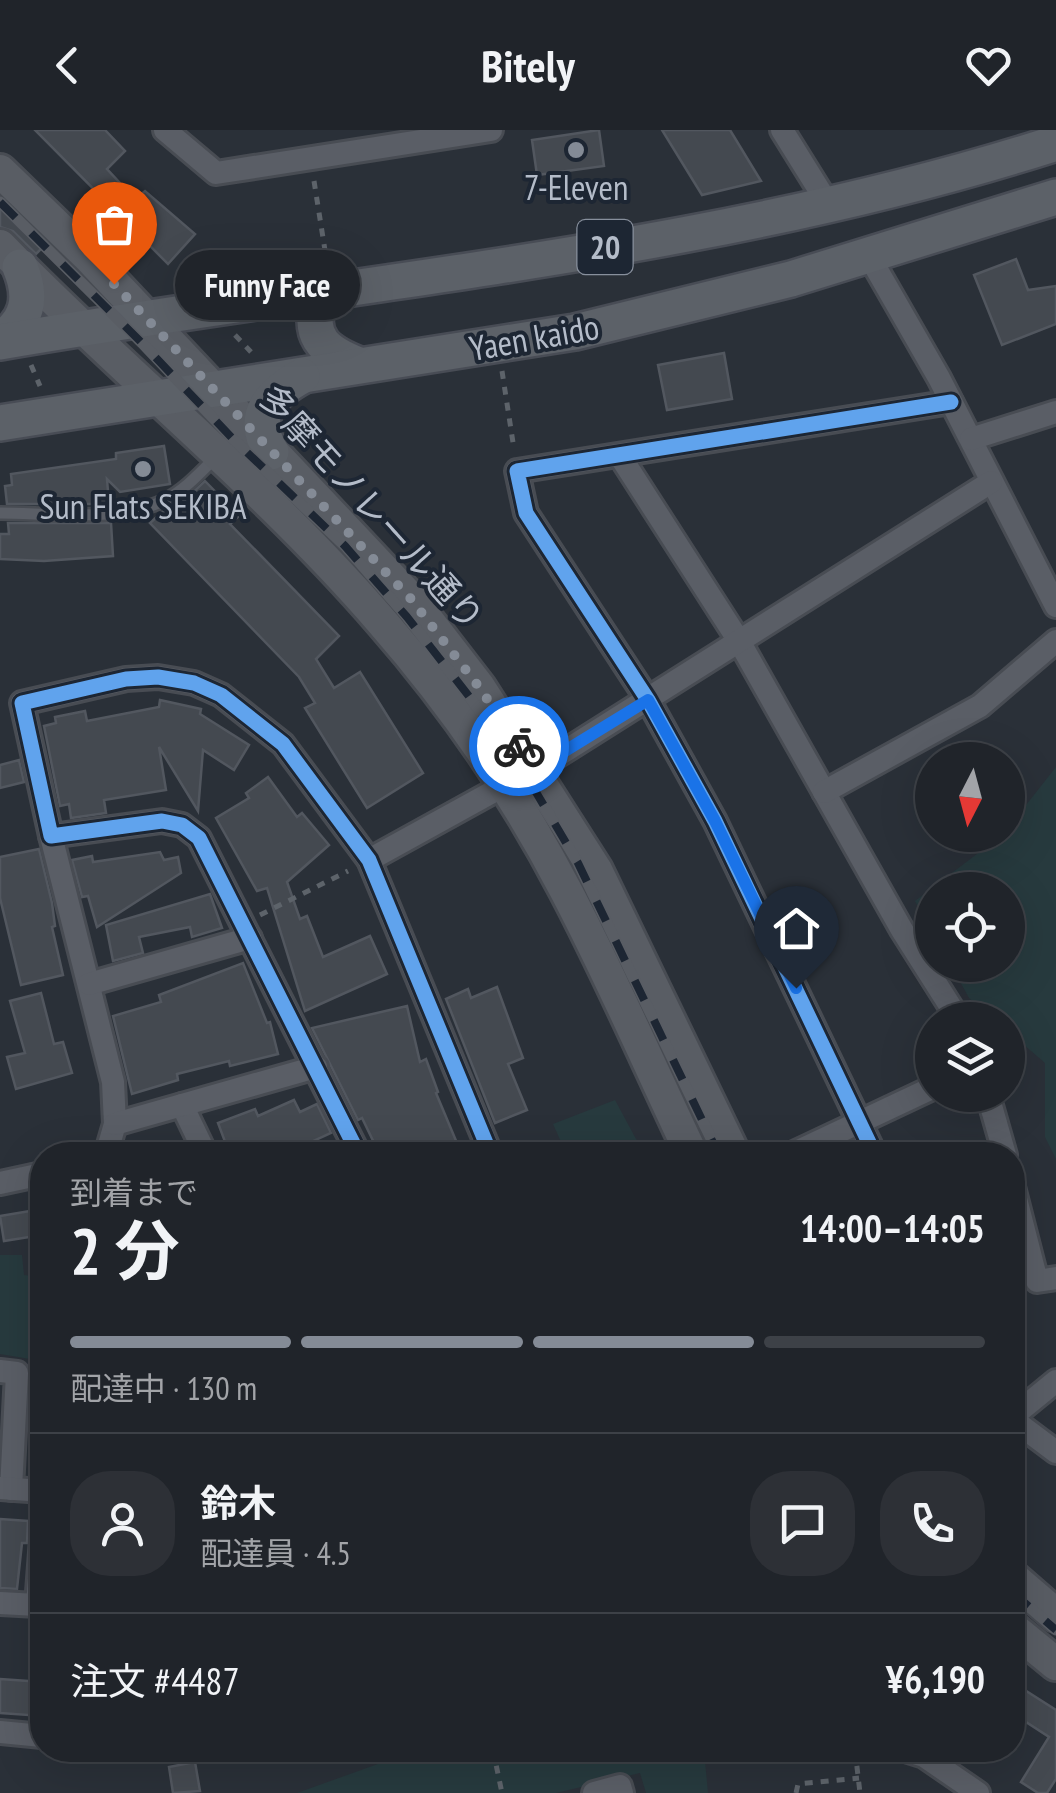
<!DOCTYPE html>
<html lang="ja">
<meta charset="utf-8">
<style>
:root{--surface:#20242a;--page:#2d3036;--text:#f1f3f6;--muted:#a2a4a8;--line:#3d4147;--accent:#848b96}
body{margin:0;font-family:"PT Sans Narrow","Noto Sans JP",sans-serif;background:var(--page);color:var(--text);height:100vh;display:flex;flex-direction:column;font-size:38px;white-space:nowrap}
*{box-sizing:border-box;margin:0}
p{font-size:32px;color:var(--muted)}
.icon{flex:none;width:55px;height:55px;fill:none;stroke:currentColor;stroke-width:2;stroke-linecap:round;stroke-linejoin:round}
.map{position:relative;flex:1;overflow:hidden}
.drawer{position:absolute;left:30px;top:1012px;width:995px;height:620px;display:flex;flex-direction:column;background:var(--surface);border-radius:40px;box-shadow:0 10px 40px #0002,0 0 0 2px var(--line)}
.drawer>*{flex:none}
.needle{width:65px;rotate:186deg}
.fabs{position:absolute;left:915px;top:612px;display:grid;gap:20px}
.fabs a{display:grid;place-items:center;width:110px;height:110px;border-radius:50%;background:var(--surface);box-shadow:0 10px 40px #0002,0 0 0 2px var(--line);font-size:50px}
.pin{position:absolute;display:grid;place-items:center;width:85px;height:85px;color:#fff;margin:-102px -42px;border-radius:50% 50% 50% 0;rotate:-45deg;box-shadow:0 0 10px #0007}
.pin .icon{rotate:45deg}
.courier{position:absolute;display:grid;place-items:center;width:100px;height:100px;margin:-50px;border:8px solid #1a73e8;border-radius:50%;background:#fff;color:#222;box-shadow:0 2px 12px #0007}
.bubble{position:absolute;height:70px;border-radius:35px;background:var(--surface);box-shadow:0 10px 40px #0002,0 0 0 2px var(--line);font-size:32px;font-weight:700;line-height:70px;text-align:center}
.headline em{font-style:normal;font-weight:700}
.headline div{display:flex;flex-direction:column-reverse}
.headline{display:flex;align-items:center;justify-content:space-between;height:170px;padding:0 40px}
h1{font-size:65px;font-weight:700;line-height:75px}
.bar{display:grid;grid-template-columns:repeat(4,1fr);gap:15px 10px;align-content:center;height:120px;padding:0 40px}
.bar i{height:12px;border-radius:8px;background:var(--line)}
.bar .current{background:var(--accent)}
.bar p{grid-column:span 4}
.line{display:flex;align-items:center;gap:25px;padding:0 40px;border-top:2px solid var(--line)}
.line div{flex:1}
.round{display:grid;place-items:center;flex:none;width:105px;height:105px;border-radius:40px;background:var(--page)}
header{display:flex;justify-content:space-between;align-items:center;height:130px;padding:0 40px;background:var(--surface);font-size:45px;font-weight:700}
.map>svg:first-child{display:block}
.green{fill:#273a3e}
.building{fill:#444950;stroke:#52575f;stroke-width:2.5}
.lines{fill:none;stroke-linecap:round;stroke-linejoin:round}
.service-casing{stroke:#484c53;stroke-width:16}
.minor-casing{stroke:#484c53;stroke-width:28}
.secondary-casing{stroke:#484c53;stroke-width:38}
.primary-casing{stroke:#484c55;stroke-width:40}
.path{stroke:#5d636a;stroke-width:5;stroke-dasharray:8 8;stroke-linecap:butt}
.service{stroke:#5a5e66;stroke-width:11}
.minor{stroke:#5a5e66;stroke-width:22}
.secondary{stroke:#595d64;stroke-width:32}
.primary{stroke:#5c6168;stroke-width:35}
.rail-casing{stroke:#595d64;stroke-width:11}
.rail{stroke:#1d2633;stroke-width:8;stroke-dasharray:22;stroke-linecap:butt}
.cycleway-casing{stroke:#1d2633;stroke-width:21}
.cycleway{stroke:#60a3ed;stroke-width:15}
.done{stroke:#848b96;stroke-width:10;stroke-dasharray:0 18}
.route{stroke:#1a73e8;stroke-width:12}
.poi-dot{fill:#848b96;stroke:#1d2633;stroke-width:4}
.labels{text-anchor:middle;dominant-baseline:central;stroke-width:8;stroke-linejoin:round;paint-order:stroke}
.shield{fill:#1d2633;stroke:#878f9c;stroke-width:2.5}
.shield-label{font-size:32px;font-weight:bold;fill:#b4bcc9}
.poi-label{font-size:35px;fill:#b4bcc9;stroke:#1d2633}
.street-label{font-size:35px;fill:#b4bcc9;stroke:#1d2633}
</style>
<header><svg class="icon" aria-label="back" viewBox="0 0 24 24"><path d="M15 5l-7 7 7 7"/></svg>Bitely<svg class="icon" aria-label="heart" viewBox="0 0 24 24"><path d="M12 20l-8-8c-3-5 5-10 8-4 3-6 11-1 8 4z"/></svg></header>
<div class="map">
<svg width="1056" height="1663" viewBox="0 0 1056 1663">
<rect width="100%" height="100%" fill="#2a3038"/>
<!-- green -->
<g class="green">
<path d="M 1056,637 L 1056,1029 L 1045,1007 L 1045,933 L 1008,901 L 1008,890 L 995,890 L 969,868 L 951,835 L 1008,835 L 1008,760 L 932,760 L 932,802 L 915,771 L 1002,705 L 1008,705 L 1008,698 Z"/>
<path d="M 615,970 L 636,1009 L 650,1025 L 567,1025 L 553,994 Z"/>
<path d="M 0,1125 L 22,1125 L 24,1145 L 42,1147 L 42,1231 L 0,1224 Z"/>
<path d="M 417,1620 L 704,1620 L 708,1663 L 646,1663 L 640,1643 L 556,1663 L 297,1663 Z"/>
</g>
<!-- building -->
<g class="building">
<path d="M 35,0 L 105,0 L 125,21 L 107,39 L 135,69 L 145,61 L 195,104 L 168,134 Z"/>
<path d="M 599,0 L 604,36 L 537,45 L 532,10 Z"/>
<path d="M 662,0 L 730,0 L 761,51 L 702,65 Z"/>
<path d="M 0,69 L 46,114 L 36,124 L 13,101 L 0,97 Z"/>
<path d="M 1016,129 L 1028,160 L 1056,156 L 1056,194 L 1002,215 L 974,145 Z"/>
<path d="M 724,223 L 732,269 L 667,280 L 658,235 Z"/>
<path d="M 164,316 L 170,354 L 120,362 L 107,349 L 109,374 L 7,374 L 5,356 L 12,355 L 11,344 L 116,329 L 116,323 Z"/>
<path d="M 205,351 L 239,386 L 230,394 L 339,506 L 316,529 L 334,558 L 360,542 L 423,643 L 367,678 L 305,578 L 315,573 L 299,547 L 150,393 L 163,381 L 173,376 L 174,380 Z"/>
<path d="M 8,393 L 111,393 L 113,426 L 44,431 L 0,429 L 0,404 L 9,404 Z"/>
<path d="M 160,570 L 201,579 L 200,584 L 249,615 L 234,640 L 203,620 L 198,681 L 159,617 L 166,660 L 104,670 L 106,683 L 71,688 L 69,674 L 60,676 L 44,596 L 56,593 L 55,587 L 85,581 L 87,591 L 159,577 Z"/>
<path d="M 19,630 L 24,652 L 0,658 L 0,635 Z"/>
<path d="M 268,647 L 297,687 L 302,683 L 329,715 L 287,752 L 300,789 L 307,786 L 323,827 L 370,806 L 387,844 L 305,881 L 267,758 L 257,761 L 216,688 L 249,668 L 246,663 Z"/>
<path d="M 39,719 L 52,773 L 55,796 L 52,797 L 63,845 L 21,855 L 0,768 L 0,727 Z"/>
<path d="M 160,722 L 164,730 L 178,727 L 181,743 L 97,797 L 88,766 L 82,767 L 72,730 L 92,726 L 93,732 Z"/>
<path d="M 210,764 L 222,798 L 192,807 L 190,797 L 139,807 L 143,823 L 113,831 L 106,795 Z"/>
<path d="M 243,833 L 267,893 L 270,892 L 278,924 L 230,936 L 229,931 L 177,944 L 178,950 L 132,964 L 113,886 L 161,872 L 159,865 Z"/>
<path d="M 497,857 L 523,928 L 508,934 L 527,980 L 495,993 L 446,869 L 468,859 L 471,868 Z"/>
<path d="M 41,863 L 54,914 L 63,912 L 72,943 L 16,959 L 7,927 L 25,923 L 10,871 Z"/>
<path d="M 407,876 L 420,932 L 426,929 L 438,962 L 436,963 L 462,1025 L 432,1025 L 428,1017 L 412,1025 L 380,1025 L 362,988 L 358,990 L 312,898 Z"/>
<path d="M 294,970 L 300,982 L 317,974 L 331,1003 L 311,1012 L 317,1025 L 230,1025 L 218,993 L 255,979 L 258,986 Z"/>
<path d="M 42,1079 L 42,1105 L 4,1111 L 0,1086 Z"/>
<path d="M 0,1389 L 28,1391 L 27,1413 L 22,1413 L 17,1459 L 0,1458 Z"/>
<path d="M 0,1549 L 42,1552 L 42,1586 L 0,1583 Z"/>
<path d="M 1012,1552 L 1056,1580 L 1056,1649 L 1047,1663 L 1038,1663 L 1021,1652 L 1049,1607 L 1012,1583 Z"/>
<path d="M 195,1632 L 200,1661 L 173,1663 L 169,1637 Z"/>
</g>
<g class="lines">
<defs>
<path id="service" d="M 0,383 C 48,383 120,392 163,371 C 184,361 201,342 217,326"/>
<g id="minor">
<path d="M 165,0 L 216,43 L 491,0"/>
<path d="M 782,0 L 828,74"/>
<path d="M 869,126 L 939,248 L 1056,476"/>
<path d="M 971,309 L 1056,282"/>
<path d="M 620,326 L 739,511 L 902,800 L 959,890"/>
<path d="M 824,662 L 980,576 L 1056,511"/>
<path d="M 51,706 L 113,952 L 115,994 L 106,1025"/>
<path d="M 369,730 L 554,628 L 991,352"/>
<path d="M 89,854 L 250,808"/>
<path d="M 988,965 L 1005,1025"/>
<path d="M 182,975 L 206,1025"/>
<path d="M 115,994 L 316,937"/>
<path d="M 359,1025 L 199,708 L 182,695 L 162,691 L 51,706 L 22,573 L 126,549 L 158,547 L 194,553 L 221,565 L 283,614 L 369,730 L 491,1025"/>
<path d="M 790,1025 L 932,958"/>
<path d="M 875,1025 L 715,691 L 648,570 L 526,383 L 517,341 L 951,272"/>
<path d="M 0,1053 L 42,1044"/>
<path d="M 1012,1053 L 1037,1151 L 1056,1148"/>
<path d="M 0,1241 L 17,1243 L 11,1359"/>
<path d="M 1012,1287 L 1056,1251"/>
<path d="M 1012,1289 L 1056,1322"/>
<path d="M 0,1358 L 42,1361"/>
<path d="M 0,1473 L 37,1475 L 42,1409"/>
<path d="M 0,1602 L 42,1606"/>
<path d="M 905,1620 L 924,1626 L 978,1663"/>
<path d="M 594,1663 L 620,1656 L 622,1663"/>
</g>
<g id="secondary">
<path d="M 0,41 L 90,128 L 411,469 L 479,557 L 596,740 L 734,1025"/>
<path d="M 0,116 C 124,244 265,356 382,492 C 452,572 516,665 565,759 C 611,846 650,937 692,1025"/>
<path d="M 1012,1447 L 1056,1485"/>
<path d="M 1012,1498 L 1056,1534"/>
</g>
<g id="primary">
<path d="M 336,160 L 318,173 C 307,209 328,223 359,235"/>
<path d="M 0,210 C 28,191 33,168 20,137"/>
<path d="M 0,212 C 352,151 715,123 1056,13"/>
<path d="M 0,293 L 575,202 L 791,149 L 1056,67"/>
<path d="M 271,322 C 249,286 271,263 302,246"/>
</g>
</defs>
<!-- service casing -->
<use href="#service" class="service-casing"/>
<!-- minor casing -->
<use href="#minor" class="minor-casing"/>
<!-- secondary casing -->
<use href="#secondary" class="secondary-casing"/>
<!-- primary casing -->
<use href="#primary" class="primary-casing"/>
<!-- path -->
<g class="path">
<path d="M 314,51 L 327,133"/>
<path d="M 235,205 L 251,222"/>
<path d="M 31,235 L 40,256"/>
<path d="M 502,241 L 514,319"/>
<path d="M 260,785 L 348,741"/>
<path d="M 493,1620 L 502,1663"/>
<path d="M 855,1620 L 860,1663"/>
<path d="M 796,1663 L 798,1654 L 859,1648"/>
</g>
<!-- service -->
<use href="#service" class="service"/>
<!-- minor -->
<use href="#minor" class="minor"/>
<!-- secondary -->
<use href="#secondary" class="secondary"/>
<!-- primary -->
<use href="#primary" class="primary"/>
<defs>
<g id="rail">
<path d="M 0,72 L 142,213 L 232,308 L 345,416 L 407,487 L 468,565 L 527,647 L 578,733 L 719,1025"/>
<path d="M 1012,1462 L 1056,1500"/>
</g>
</defs>
<!-- rail casing -->
<use href="#rail" class="rail-casing"/>
<!-- rail -->
<use href="#rail" class="rail"/>
<defs>
<g id="cycleway">
<path d="M 359,1025 L 199,708 L 182,695 L 162,691 L 51,706 L 22,573 L 126,549 L 158,547 L 194,553 L 221,565 L 283,614 L 369,730 L 491,1025"/>
<path d="M 875,1025 L 715,691 L 648,570 L 526,383 L 517,341 L 951,272"/>
</g>
</defs>
<!-- cycleway casing -->
<use href="#cycleway" class="cycleway-casing"/>
<!-- cycleway -->
<use href="#cycleway" class="cycleway"/>
</g>
<g class="lines">
<!-- done -->
<path class="done" d="M 114,154 L 411,469 L 479,557 L 519,616"/>
<!-- route -->
<path class="route" d="M 519,616 L 534,640 L 648,570 L 715,691 L 796,858"/>
</g>
<!-- markers -->
<g class="poi-dot">
<circle cx="576" cy="20" r="10"/>
<circle cx="143" cy="339" r="10"/>
</g>
<g class="labels">
<!-- shield labels -->
<rect class="shield" x="577.5" y="90" width="55" height="54" rx="8"/>
<g class="shield-label">
<text x="605" y="117">20</text>
</g>
<!-- poi labels -->
<g class="poi-label">
<text x="576" y="57">7-Eleven</text>
<text x="143" y="376">Sun Flats SEKIBA</text>
</g>
<!-- street labels -->
<g class="street-label">
<text transform="translate(534 207) rotate(-10)">Yaen kaido</text>
<text transform="translate(372 377) rotate(48)">多摩モノレール通り</text>
</g>
</g>
</svg>
<div class="fabs">
<a><svg class="needle" viewBox="-14 -14 28 28"><path d="M0-13l5 13h-10z" fill="#e53935"/><path d="M0 13l5-13h-10z" fill="#a2a4a8"/></svg></a>
<a><svg class="icon" aria-label="locate" viewBox="0 0 24 24"><circle cx="12" cy="12" r="6"/><path d="M12 2v4M12 18v4M2 12h4M18 12h4"/></svg></a>
<a><svg class="icon" aria-label="layers" viewBox="0 0 24 24"><path d="M12 4l9 5-9 5-9-5zM3 14l9 5 9-5"/></svg></a>
</div>
<div class="pin" style="left:114px;top:154px;background:#ea580c"><svg class="icon" aria-label="bag" viewBox="0 0 24 24"><path d="M5 8h14l-1 12H6zM9 8a3 3 0 0 1 6 0"/></svg></div>
<div class="pin" style="left:796px;top:858px;background:#1f2937"><svg class="icon" aria-label="home" viewBox="0 0 24 24"><path d="M3 11l9-7 9 7M6 9v11h12V9"/></svg></div>
<div class="courier" style="left:519px;top:616px"><svg class="icon" aria-label="bike" viewBox="0 0 24 24"><circle cx="6" cy="16" r="4"/><circle cx="18" cy="16" r="4"/><path d="M6 16l4-8h5l3 8M10 8l3 8H6M13 5h3"/></svg></div>
<div class="bubble" style="left:175px;top:120px;width:185px">Funny Face</div>
<section class="drawer">
<div class="headline"><div><h1>2 分</h1><p>到着まで</p></div><em>14:00–14:05</em></div>
<div class="bar"><i class="current"></i><i class="current"></i><i class="current"></i><i></i><p>配達中 · 130 m</p></div>
<div class="line" style="height:180px"><a class="round"><svg class="icon" aria-label="person" viewBox="0 0 24 24"><circle cx="12" cy="8" r="4"/><path d="M4 21q1-7 8-7t8 7"/></svg></a><div><b>鈴木</b><p>配達員 · 4.5</p></div><a class="round"><svg class="icon" aria-label="chat" viewBox="0 0 24 24"><path d="M4 5h16v11H9l-5 4z"/></svg></a><a class="round"><svg class="icon" aria-label="phone" viewBox="0 0 24 24"><path d="M5 4h4l2 5-3 2q2 4 5 5l2-3 5 2v4C11 20 4 13 5 4z"/></svg></a></div>
<div class="line" style="height:130px"><div>注文 #4487</div><b>¥6,190</b></div>
</section>
</div>
